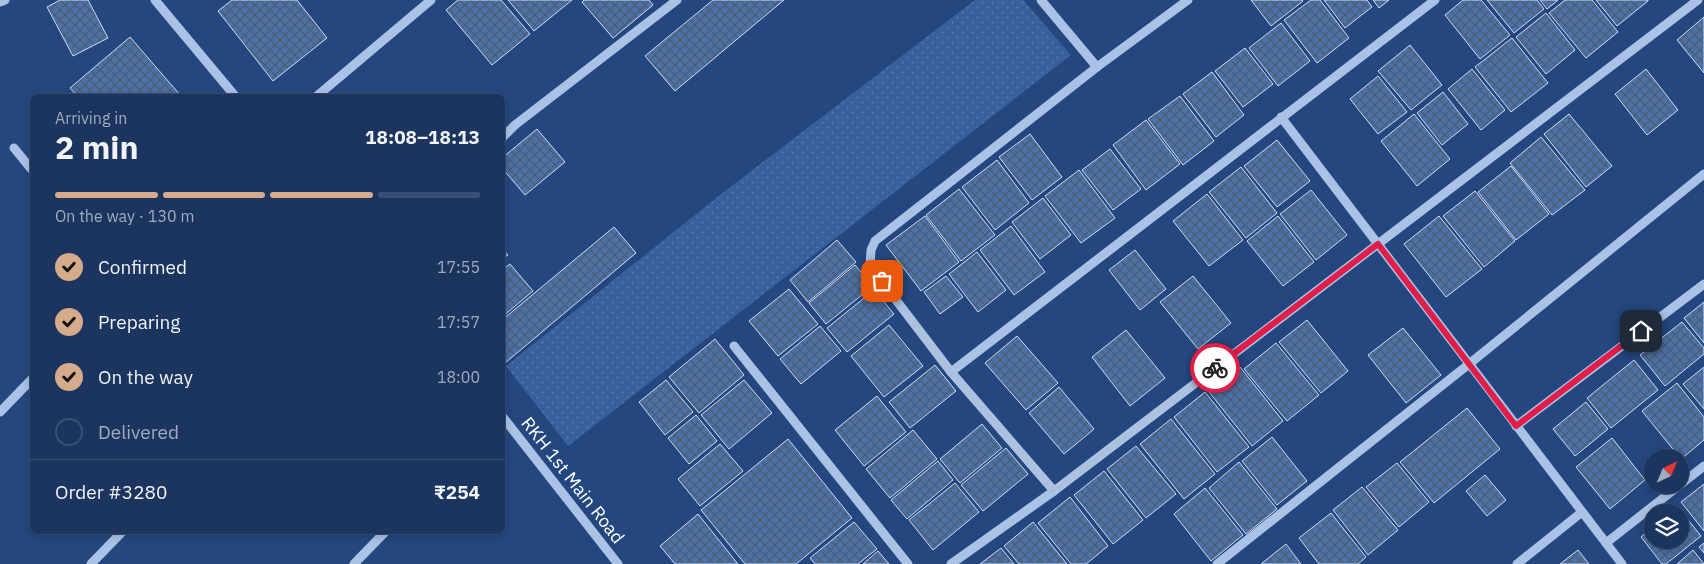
<!DOCTYPE html>
<meta charset="utf-8">
<style>
:root{--surface:#1b355f;--page:#284068;--text:#f1f3f6;--muted:#a0abbd;--line:#395074;--accent:#d6ab8b}
body{margin:0;font-family:"IBM Plex Sans",sans-serif;background:var(--page);color:var(--text);height:100vh;display:flex;flex-direction:column;font-size:19px;white-space:nowrap}
*{box-sizing:border-box;margin:0}
p{font-size:16px;color:var(--muted)}
.icon{flex:none;width:28px;height:28px;fill:none;stroke:currentColor;stroke-width:2;stroke-linecap:round;stroke-linejoin:round}
.map{position:relative;flex:1;overflow:hidden}
.panel{position:absolute;left:30px;top:94px;width:475px;height:440px;display:flex;flex-direction:column;background:var(--surface);border-radius:8px;box-shadow:0 2px 8px #0003,0 0 0 1px var(--line)}
.panel>*{flex:none}
.needle{width:32px;rotate:44deg}
.fabs{position:absolute;left:1644px;top:449px;display:grid;gap:10px}
.fabs a{display:grid;place-items:center;width:45px;height:45px;border-radius:50%;background:var(--surface);box-shadow:0 2px 8px #0003,0 0 0 1px var(--line);font-size:25px}
.pin{position:absolute;display:grid;place-items:center;width:42px;height:42px;color:#fff;margin:-21px;border-radius:10px;box-shadow:0 2px 8px #0006}
.courier{position:absolute;display:grid;place-items:center;width:50px;height:50px;margin:-25px;border:4px solid #e11d48;border-radius:50%;background:#fff;color:#222;box-shadow:0 1px 6px #0007}
.summary em{font-style:normal;font-weight:700}
.summary div{display:flex;flex-direction:column-reverse}
.summary{display:flex;align-items:center;justify-content:space-between;height:85px;padding:0 25px}
h1{font-size:32px;font-weight:700;line-height:38px}
.bar{display:grid;grid-template-columns:repeat(4,1fr);gap:8px 5px;align-content:center;height:60px;padding:0 25px}
.bar i{height:6px;border-radius:4px;background:var(--line)}
.bar .active{background:var(--accent)}
.bar p{grid-column:span 4}
.line{display:flex;align-items:center;gap:12px;padding:0 25px;border-top:1px solid var(--line)}
.line div{flex:1}
ol{padding:0 25px;list-style:none}
li{display:flex;align-items:center;gap:15px;height:55px}
li p{margin-inline-start:auto}
li .icon{padding:5px;border-radius:50%;background:var(--accent);color:#111;stroke-width:4}
li:last-child{color:var(--muted)}
li i{width:28px;height:28px;border:2px solid var(--line);border-radius:50%}
.map>svg:first-child{display:block}
.grass{fill:url(#grass-dots)}
.building{fill:url(#building-cross-hatch);stroke:#cdddf5}
.lines{fill:none;stroke-linecap:round;stroke-linejoin:round}
.minor{stroke:#aac2e6;stroke-width:9}
.done{stroke:#b2bfd2;stroke-width:5;stroke-dasharray:0 9}
.route{stroke:#e11d48;stroke-width:6}
.labels{text-anchor:middle;dominant-baseline:central;stroke-width:5;stroke-linejoin:round;paint-order:stroke}
.street-label{font-size:18px;fill:#fff;stroke:#24477f}
</style>
<div class="map">
<svg width="1704" height="564" viewBox="0 0 1704 564">
<defs>
<pattern id="grass-dots" width="8" height="8" patternUnits="userSpaceOnUse" patternTransform="scale(1.25)"><rect width="8" height="8" fill="#38609c"/><path d="M2 2h.1M6 6h.1" fill="none" stroke="#5678ab" stroke-width="1.8" stroke-linecap="round"/></pattern>
<pattern id="building-cross-hatch" width="8" height="8" patternUnits="userSpaceOnUse" patternTransform="scale(1.25)"><rect width="8" height="8" fill="#4c71a7"/><path d="M0 0l8 8M0 8l8-8" fill="none" stroke="#4c5d75"/></pattern>
</defs>
<rect width="100%" height="100%" fill="#24477f"/>
<!-- grass -->
<path class="grass" d="M 975,0 L 1023,0 L 1071,55 L 568,446 L 506,366 L 725,191 Z"/>
<!-- building -->
<g class="building">
<path d="M 60,0 L 88,0 L 108,38 L 73,56 L 47,7 Z"/>
<path d="M 232,0 L 297,0 L 327,38 L 273,81 L 218,11 Z"/>
<path d="M 458,0 L 501,0 L 530,34 L 492,65 L 446,10 Z"/>
<path d="M 508,0 L 572,0 L 534,31 Z"/>
<path d="M 584,0 L 649,0 L 653,5 L 613,38 L 582,2 Z"/>
<path d="M 713,0 L 784,0 L 675,91 L 645,56 Z"/>
<path d="M 1251,0 L 1302,0 L 1303,1 L 1271,26 Z"/>
<path d="M 1311,0 L 1320,0 L 1349,38 L 1317,63 L 1284,20 Z"/>
<path d="M 1324,0 L 1367,0 L 1372,7 L 1345,28 Z"/>
<path d="M 1373,0 L 1389,0 L 1379,8 Z"/>
<path d="M 1463,0 L 1481,0 L 1510,35 L 1480,59 L 1445,15 Z"/>
<path d="M 1487,0 L 1537,0 L 1544,9 L 1514,33 Z"/>
<path d="M 1540,0 L 1558,0 L 1547,9 Z"/>
<path d="M 1565,0 L 1592,0 L 1618,32 L 1586,58 L 1549,13 Z"/>
<path d="M 1596,0 L 1648,0 L 1648,1 L 1617,26 Z"/>
<path d="M 1546,13 L 1575,50 L 1546,74 L 1516,37 Z"/>
<path d="M 1704,17 L 1704,73 L 1677,40 Z"/>
<path d="M 1281,23 L 1310,61 L 1278,86 L 1249,48 Z"/>
<path d="M 130,37 L 181,96 L 77,96 L 70,88 Z"/>
<path d="M 1512,38 L 1548,83 L 1511,112 L 1475,67 Z"/>
<path d="M 1410,45 L 1442,85 L 1411,110 L 1378,71 Z"/>
<path d="M 1245,48 L 1273,84 L 1243,107 L 1215,71 Z"/>
<path d="M 1472,69 L 1505,110 L 1481,130 L 1448,89 Z"/>
<path d="M 1646,69 L 1678,110 L 1647,135 L 1615,94 Z"/>
<path d="M 1212,72 L 1244,115 L 1216,137 L 1183,94 Z"/>
<path d="M 1378,76 L 1407,112 L 1378,134 L 1350,99 Z"/>
<path d="M 1443,92 L 1468,124 L 1442,145 L 1417,113 Z"/>
<path d="M 1180,96 L 1214,141 L 1183,165 L 1148,119 Z"/>
<path d="M 1414,114 L 1450,159 L 1417,186 L 1381,141 Z"/>
<path d="M 1569,114 L 1612,166 L 1586,187 L 1544,134 Z"/>
<path d="M 1146,120 L 1180,164 L 1146,190 L 1113,145 Z"/>
<path d="M 537,129 L 565,162 L 525,195 L 502,168 L 502,158 Z"/>
<path d="M 1030,134 L 1062,177 L 1032,200 L 999,157 Z"/>
<path d="M 1541,137 L 1585,190 L 1552,215 L 1510,163 Z"/>
<path d="M 1277,140 L 1310,181 L 1277,207 L 1244,166 Z"/>
<path d="M 1110,149 L 1141,189 L 1113,210 L 1082,170 Z"/>
<path d="M 997,160 L 1029,203 L 995,230 L 962,187 Z"/>
<path d="M 1511,166 L 1549,214 L 1516,240 L 1478,192 Z"/>
<path d="M 1241,167 L 1277,213 L 1246,238 L 1209,192 Z"/>
<path d="M 1079,170 L 1115,218 L 1081,243 L 1045,196 Z"/>
<path d="M 959,189 L 995,235 L 961,261 L 926,215 Z"/>
<path d="M 1311,190 L 1347,235 L 1316,260 L 1280,214 Z"/>
<path d="M 1475,191 L 1515,241 L 1484,267 L 1443,216 Z"/>
<path d="M 1207,194 L 1243,240 L 1209,266 L 1173,221 Z"/>
<path d="M 1043,198 L 1071,235 L 1040,259 L 1012,222 Z"/>
<path d="M 925,216 L 959,262 L 921,291 L 886,245 Z"/>
<path d="M 1278,216 L 1314,262 L 1283,286 L 1247,241 Z"/>
<path d="M 1439,216 L 1482,269 L 1446,297 L 1404,244 Z"/>
<path d="M 1011,226 L 1045,272 L 1014,295 L 980,250 Z"/>
<path d="M 614,227 L 636,253 L 505,363 L 502,360 L 502,320 Z"/>
<path d="M 837,240 L 856,262 L 808,302 L 790,280 Z"/>
<path d="M 502,248 L 508,255 L 502,259 Z"/>
<path d="M 1135,250 L 1166,289 L 1140,310 L 1109,270 Z"/>
<path d="M 977,252 L 1006,290 L 978,312 L 949,274 Z"/>
<path d="M 510,264 L 533,291 L 502,317 L 502,270 Z"/>
<path d="M 855,265 L 873,286 L 826,324 L 809,303 Z"/>
<path d="M 946,276 L 963,297 L 940,314 L 924,292 Z"/>
<path d="M 1193,276 L 1231,323 L 1198,349 L 1160,302 Z"/>
<path d="M 789,289 L 818,324 L 778,356 L 749,321 Z"/>
<path d="M 874,290 L 894,314 L 847,352 L 827,328 Z"/>
<path d="M 1704,302 L 1704,343 L 1684,318 Z"/>
<path d="M 1307,320 L 1348,371 L 1321,393 L 1279,342 Z"/>
<path d="M 1682,322 L 1704,348 L 1704,354 L 1665,386 L 1640,355 Z"/>
<path d="M 889,325 L 923,366 L 884,397 L 851,356 Z"/>
<path d="M 820,326 L 841,351 L 801,384 L 780,359 Z"/>
<path d="M 1403,328 L 1441,375 L 1406,403 L 1368,355 Z"/>
<path d="M 1126,330 L 1165,378 L 1130,406 L 1092,357 Z"/>
<path d="M 1017,336 L 1058,383 L 1026,410 L 985,363 Z"/>
<path d="M 715,339 L 744,375 L 699,413 L 669,377 Z"/>
<path d="M 1276,343 L 1319,395 L 1287,421 L 1244,369 Z"/>
<path d="M 1634,360 L 1658,390 L 1611,428 L 1587,398 Z"/>
<path d="M 935,365 L 956,391 L 910,428 L 889,402 Z"/>
<path d="M 1240,367 L 1283,421 L 1252,446 L 1209,392 Z"/>
<path d="M 1704,367 L 1704,409 L 1683,384 Z"/>
<path d="M 666,380 L 693,412 L 665,435 L 639,402 Z"/>
<path d="M 744,380 L 772,413 L 729,449 L 701,415 Z"/>
<path d="M 1677,383 L 1704,417 L 1704,440 L 1681,459 L 1642,411 Z"/>
<path d="M 1059,387 L 1094,429 L 1064,454 L 1029,413 Z"/>
<path d="M 1205,392 L 1249,447 L 1217,472 L 1174,417 Z"/>
<path d="M 877,396 L 906,432 L 864,466 L 835,430 Z"/>
<path d="M 1586,402 L 1608,429 L 1575,456 L 1553,429 Z"/>
<path d="M 1467,408 L 1500,449 L 1434,503 L 1400,462 Z"/>
<path d="M 696,415 L 717,441 L 689,464 L 668,438 Z"/>
<path d="M 1171,419 L 1215,474 L 1184,499 L 1140,444 Z"/>
<path d="M 982,424 L 1002,448 L 960,483 L 940,459 Z"/>
<path d="M 913,430 L 937,459 L 890,498 L 866,469 Z"/>
<path d="M 1272,437 L 1307,481 L 1277,505 L 1242,461 Z"/>
<path d="M 1612,438 L 1645,480 L 1610,509 L 1576,467 Z"/>
<path d="M 788,439 L 852,518 L 796,564 L 745,564 L 701,510 Z"/>
<path d="M 720,444 L 743,471 L 700,506 L 678,479 Z"/>
<path d="M 1136,446 L 1176,494 L 1146,518 L 1107,469 Z"/>
<path d="M 1006,448 L 1028,474 L 983,511 L 961,485 Z"/>
<path d="M 938,461 L 953,480 L 907,519 L 891,500 Z"/>
<path d="M 1239,462 L 1277,509 L 1246,534 L 1209,488 Z"/>
<path d="M 1397,463 L 1429,502 L 1399,527 L 1366,487 Z"/>
<path d="M 1104,471 L 1143,520 L 1113,544 L 1074,495 Z"/>
<path d="M 1485,475 L 1506,500 L 1487,516 L 1466,491 Z"/>
<path d="M 955,483 L 979,512 L 933,550 L 909,520 Z"/>
<path d="M 1704,484 L 1704,531 L 1681,502 Z"/>
<path d="M 1362,487 L 1398,530 L 1368,555 L 1333,510 Z"/>
<path d="M 1205,488 L 1243,535 L 1211,561 L 1174,514 Z"/>
<path d="M 1070,497 L 1108,546 L 1086,564 L 1071,564 L 1038,523 Z"/>
<path d="M 1678,507 L 1701,536 L 1666,564 L 1662,564 L 1641,537 L 1652,528 L 1652,540 L 1680,540 L 1680,512 L 1671,512 Z"/>
<path d="M 1331,513 L 1366,557 L 1358,564 L 1319,564 L 1299,538 Z"/>
<path d="M 698,514 L 738,564 L 675,564 L 660,546 Z"/>
<path d="M 854,522 L 877,549 L 858,564 L 815,564 L 810,558 Z"/>
<path d="M 1033,522 L 1067,564 L 1019,564 L 1004,546 Z"/>
<path d="M 1704,543 L 1704,553 L 1699,547 Z"/>
<path d="M 1286,544 L 1301,564 L 1261,564 Z"/>
<path d="M 1001,548 L 1014,564 L 980,564 Z"/>
<path d="M 1578,550 L 1589,564 L 1560,564 Z"/>
<path d="M 1693,550 L 1704,564 L 1677,564 Z"/>
<path d="M 878,551 L 889,564 L 863,564 Z"/>
</g>
<g class="lines">
<!-- minor -->
<g class="minor">
<path d="M 155,0 L 235,96"/>
<path d="M 1041,0 L 1097,67"/>
<path d="M 0,2 L 5,0"/>
<path d="M 317,96 L 431,0"/>
<path d="M 1281,117 L 1622,564"/>
<path d="M 502,138 L 515,125 L 677,0"/>
<path d="M 14,148 L 32,170"/>
<path d="M 734,346 L 908,564"/>
<path d="M 951,372 L 1435,0"/>
<path d="M 0,412 L 32,379"/>
<path d="M 502,416 L 618,564"/>
<path d="M 1516,426 L 1704,284"/>
<path d="M 1054,491 L 951,372 L 870,266 L 871,250 L 875,241 L 1097,67 L 1188,0"/>
<path d="M 1606,543 L 1704,466"/>
<path d="M 91,564 L 123,531"/>
<path d="M 354,564 L 386,531"/>
<path d="M 951,564 L 1054,491 L 1698,0"/>
<path d="M 1217,564 L 1469,364 L 1704,174"/>
<path d="M 1517,564 L 1582,512"/>
</g>
</g>
<g class="lines">
<!-- done -->
<path class="done" d="M 882,281 L 951,372 L 1054,491 L 1215,368"/>
<!-- route -->
<path class="route" d="M 1215,368 L 1378,244 L 1516,426 L 1641,331"/>
</g>
<g class="labels">
<!-- street labels -->
<g class="street-label">
<text transform="translate(573 480) rotate(52)">RKH 1st Main Road</text>
</g>
</g>
</svg>
<div class="fabs">
<a><svg class="needle" viewBox="-14 -14 28 28"><path d="M0-13l5 13h-10z" fill="#e53935"/><path d="M0 13l5-13h-10z" fill="#a0abbd"/></svg></a>
<a><svg class="icon" aria-label="layers" viewBox="0 0 24 24"><path d="M12 4l9 5-9 5-9-5zM3 14l9 5 9-5"/></svg></a>
</div>
<div class="pin" style="left:882px;top:281px;background:#ea580c"><svg class="icon" aria-label="bag" viewBox="0 0 24 24"><path d="M5 8h14l-1 12H6zM9 8a3 3 0 0 1 6 0"/></svg></div>
<div class="pin" style="left:1641px;top:331px;background:#1f2937"><svg class="icon" aria-label="home" viewBox="0 0 24 24"><path d="M3 11l9-7 9 7M6 9v11h12V9"/></svg></div>
<div class="courier" style="left:1215px;top:368px"><svg class="icon" aria-label="bike" viewBox="0 0 24 24"><circle cx="6" cy="16" r="4"/><circle cx="18" cy="16" r="4"/><path d="M6 16l4-8h5l3 8M10 8l3 8H6M13 5h3"/></svg></div>
<section class="panel">
<div class="summary"><div><h1>2 min</h1><p>Arriving in</p></div><em>18:08–18:13</em></div>
<div class="bar"><i class="active"></i><i class="active"></i><i class="active"></i><i></i><p>On the way · 130 m</p></div>
<ol>
<li><svg class="icon" aria-label="check" viewBox="0 0 24 24"><path d="M5 12l5 5 9-10"/></svg>Confirmed<p>17:55</p></li>
<li><svg class="icon" aria-label="check" viewBox="0 0 24 24"><path d="M5 12l5 5 9-10"/></svg>Preparing<p>17:57</p></li>
<li><svg class="icon" aria-label="check" viewBox="0 0 24 24"><path d="M5 12l5 5 9-10"/></svg>On the way<p>18:00</p></li>
<li><i></i>Delivered</li>
</ol>
<div class="line" style="height:65px"><div>Order #3280</div><b>₹254</b></div>
</section>
</div>
